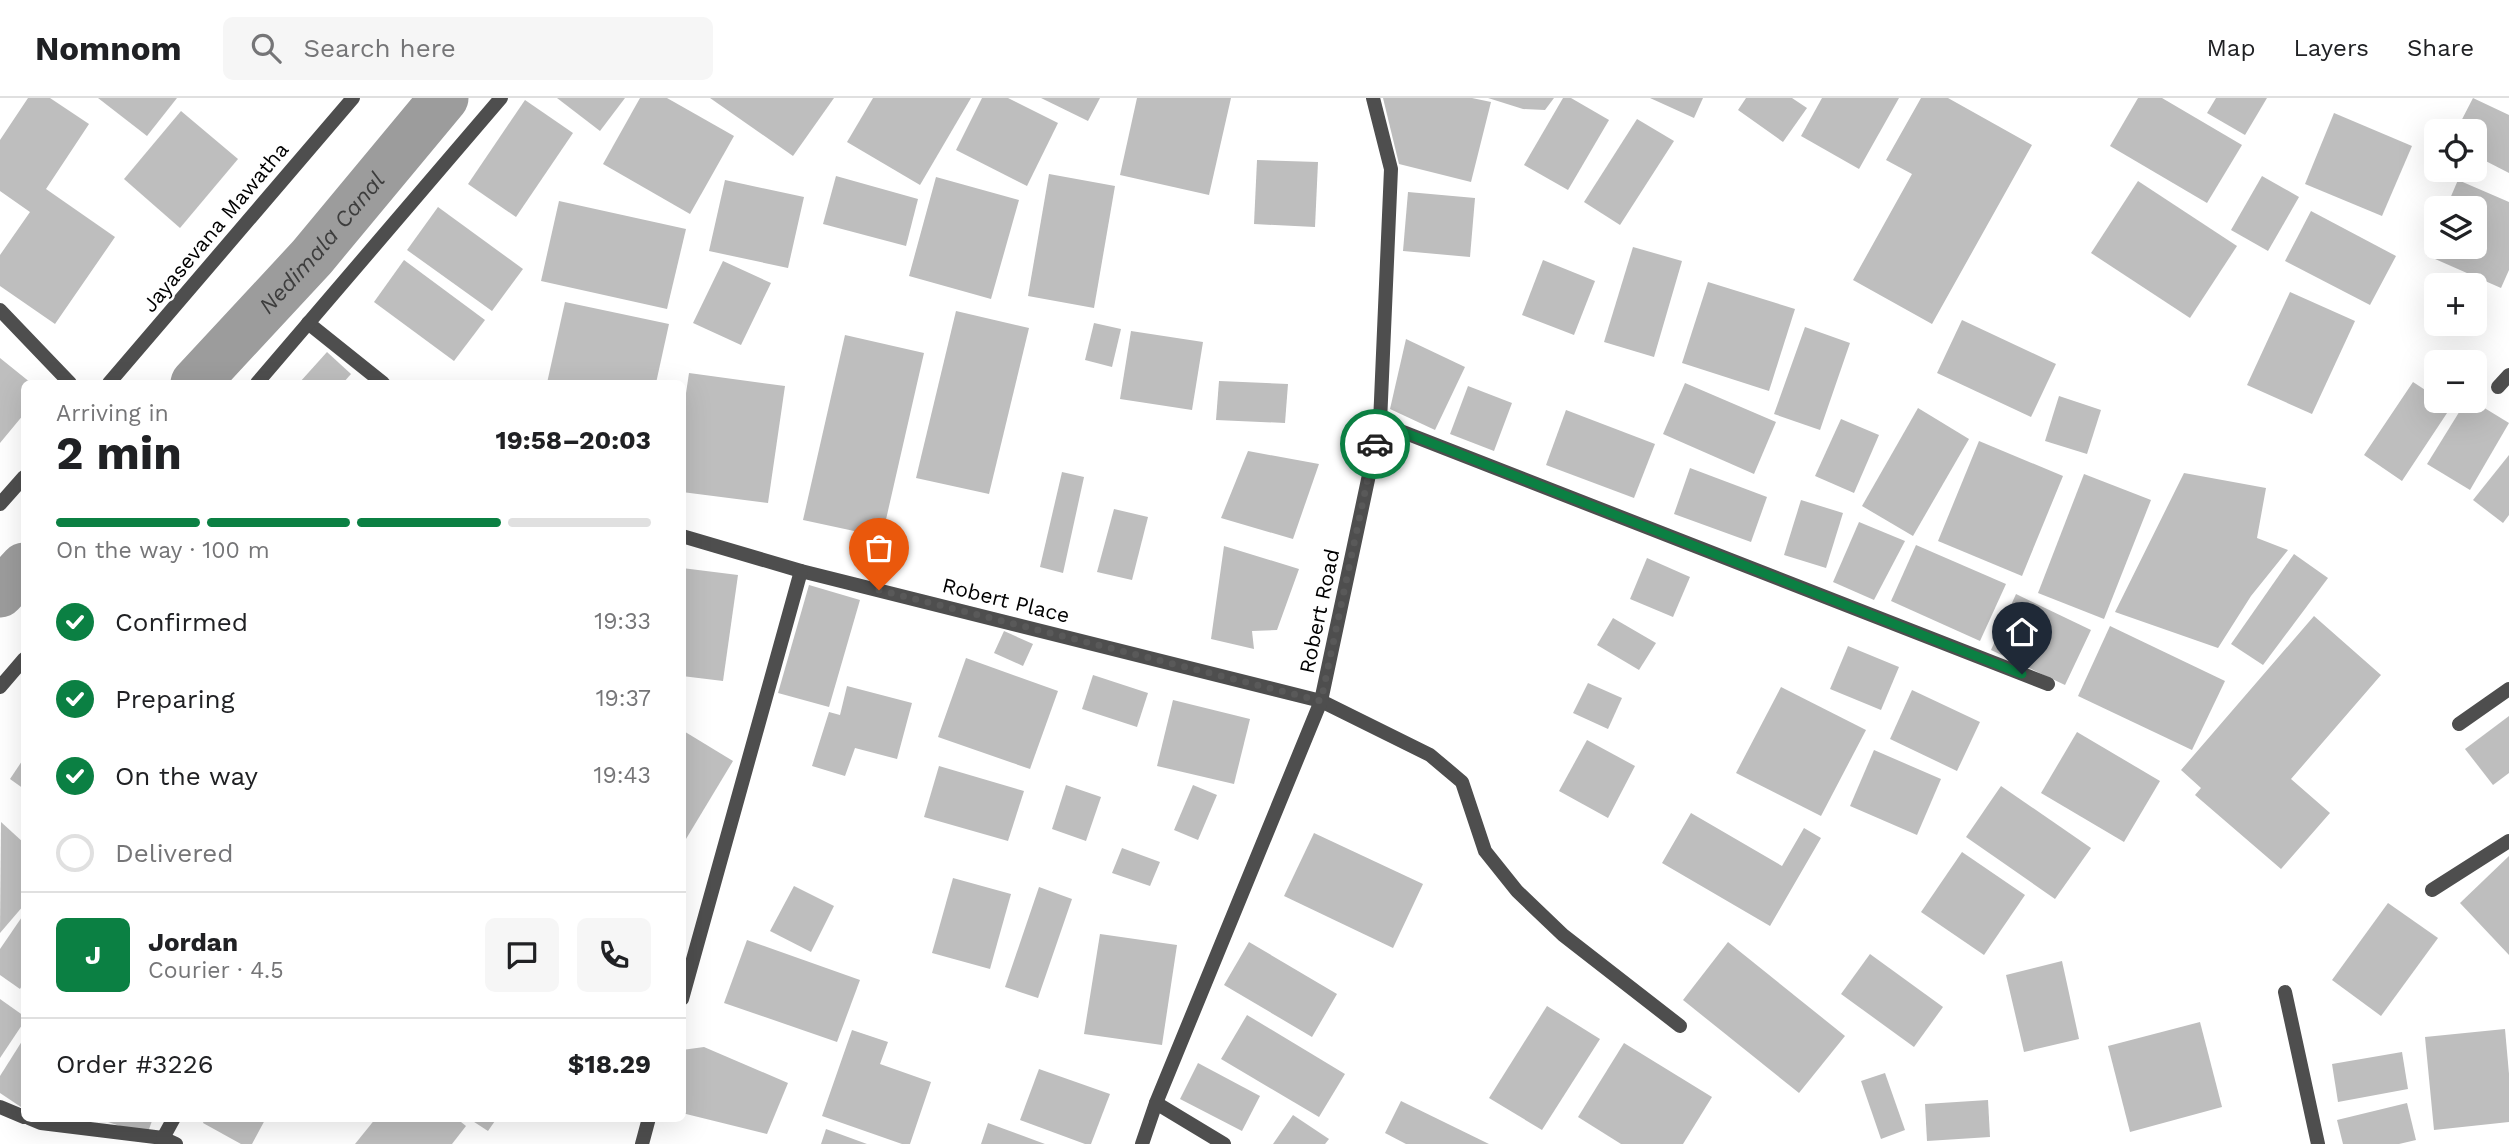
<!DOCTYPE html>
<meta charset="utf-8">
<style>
:root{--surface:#fff;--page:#f6f6f6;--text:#202124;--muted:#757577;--line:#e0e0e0;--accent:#0b8043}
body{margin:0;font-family:"Work Sans",sans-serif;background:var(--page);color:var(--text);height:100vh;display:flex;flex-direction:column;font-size:26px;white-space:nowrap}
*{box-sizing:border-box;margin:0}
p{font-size:23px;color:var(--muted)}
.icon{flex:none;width:38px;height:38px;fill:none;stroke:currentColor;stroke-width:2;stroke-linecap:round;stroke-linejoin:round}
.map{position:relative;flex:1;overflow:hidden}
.sheet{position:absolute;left:21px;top:282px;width:665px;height:742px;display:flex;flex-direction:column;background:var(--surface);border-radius:10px;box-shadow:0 7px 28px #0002}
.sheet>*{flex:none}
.controls{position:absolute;left:2424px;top:21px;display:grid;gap:14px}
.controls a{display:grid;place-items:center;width:63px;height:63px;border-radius:10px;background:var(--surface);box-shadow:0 7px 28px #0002;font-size:35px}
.pin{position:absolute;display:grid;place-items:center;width:60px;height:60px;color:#fff;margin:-72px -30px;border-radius:50% 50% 50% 0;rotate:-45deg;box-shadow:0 0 7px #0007}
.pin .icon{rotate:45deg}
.courier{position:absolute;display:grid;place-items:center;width:70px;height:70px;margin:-35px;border:5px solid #0b8043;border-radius:50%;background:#fff;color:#222;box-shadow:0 2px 9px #0007}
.head em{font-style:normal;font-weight:700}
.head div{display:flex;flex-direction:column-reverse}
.head{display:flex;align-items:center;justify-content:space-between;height:119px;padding:0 35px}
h1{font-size:46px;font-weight:700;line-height:52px}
.bar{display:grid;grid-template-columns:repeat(4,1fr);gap:10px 7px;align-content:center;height:84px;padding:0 35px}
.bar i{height:9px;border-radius:5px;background:var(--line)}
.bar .on{background:var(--accent)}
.bar p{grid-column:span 4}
.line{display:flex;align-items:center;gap:18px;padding:0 35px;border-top:2px solid var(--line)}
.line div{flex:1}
.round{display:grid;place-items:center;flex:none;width:74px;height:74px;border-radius:10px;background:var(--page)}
ol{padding:0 35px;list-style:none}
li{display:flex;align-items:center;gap:21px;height:77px}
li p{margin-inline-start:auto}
li .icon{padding:7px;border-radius:50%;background:var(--accent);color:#fff;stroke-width:4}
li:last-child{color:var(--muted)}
li i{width:38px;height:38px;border:4px solid var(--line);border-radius:50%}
header{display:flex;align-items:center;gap:42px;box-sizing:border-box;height:98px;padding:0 35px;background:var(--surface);border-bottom:2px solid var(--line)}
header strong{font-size:33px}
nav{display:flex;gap:38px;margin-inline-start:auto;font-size:24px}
.search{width:490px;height:63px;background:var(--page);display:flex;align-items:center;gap:18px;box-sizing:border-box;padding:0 24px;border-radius:10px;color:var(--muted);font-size:26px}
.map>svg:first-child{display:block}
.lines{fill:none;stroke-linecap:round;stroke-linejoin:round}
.canal{stroke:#9c9c9c;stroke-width:49}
.building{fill:#bebebe}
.minor{stroke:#4e4e4e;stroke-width:14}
.tertiary{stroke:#4e4e4e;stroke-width:14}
.done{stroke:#595959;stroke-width:7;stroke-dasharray:0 12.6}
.route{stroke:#0b8043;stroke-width:9}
.labels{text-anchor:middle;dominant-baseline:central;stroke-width:5;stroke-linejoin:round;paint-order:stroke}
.street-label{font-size:21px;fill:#000;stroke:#fff}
.water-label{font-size:23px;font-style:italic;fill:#3d3d3d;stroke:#fff}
</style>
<header>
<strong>Nomnom</strong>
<div class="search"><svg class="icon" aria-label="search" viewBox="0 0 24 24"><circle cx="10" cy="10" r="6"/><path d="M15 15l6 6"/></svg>Search here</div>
<nav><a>Map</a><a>Layers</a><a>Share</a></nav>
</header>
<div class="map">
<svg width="2509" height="1046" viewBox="0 0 2509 1046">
<rect width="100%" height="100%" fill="#fff"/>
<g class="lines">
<!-- canal -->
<g class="canal">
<path id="s1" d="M 195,285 L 312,159 L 444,0"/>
<path d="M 0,495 L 24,469"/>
</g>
</g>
<!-- building -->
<g class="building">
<path d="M 28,0 L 50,0 L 89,26 L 46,91 L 115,139 L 55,226 L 0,188 L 0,157 L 30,114 L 0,93 L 0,42 Z"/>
<path d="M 98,0 L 177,0 L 147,38 Z"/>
<path d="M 557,0 L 625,0 L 600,33 Z"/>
<path d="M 640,0 L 667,0 L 734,38 L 690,116 L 603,66 Z"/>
<path d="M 710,0 L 834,0 L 793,58 Z"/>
<path d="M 873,0 L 971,0 L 920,87 L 847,44 Z"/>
<path d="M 982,0 L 1008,0 L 1058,25 L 1027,88 L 956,52 Z"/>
<path d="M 1041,0 L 1100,0 L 1088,23 Z"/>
<path d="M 1137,0 L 1231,0 L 1209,97 L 1120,77 Z"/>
<path d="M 1383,0 L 1472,0 L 1491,4 L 1471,84 L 1399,66 Z"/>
<path d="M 1488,0 L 1554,0 L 1545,12 L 1523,11 Z"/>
<path d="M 1563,0 L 1571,0 L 1609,22 L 1568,92 L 1524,67 Z"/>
<path d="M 1650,0 L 1703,0 L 1694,20 Z"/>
<path d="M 1746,0 L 1792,0 L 1807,10 L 1783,44 L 1738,12 Z"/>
<path d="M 1822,0 L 1899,0 L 1859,71 L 1801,38 Z"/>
<path d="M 1921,0 L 1948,0 L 2032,47 L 1932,226 L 1853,182 L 1912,76 L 1886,62 Z"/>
<path d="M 2138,0 L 2162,0 L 2242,47 L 2207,105 L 2110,48 Z"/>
<path d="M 2216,0 L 2267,0 L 2245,37 L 2207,15 Z"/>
<path d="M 2473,0 L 2509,17 L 2509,75 L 2474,57 L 2474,33 L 2456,33 Z"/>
<path d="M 525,2 L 573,35 L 516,119 L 468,86 Z"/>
<path d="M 181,13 L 238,61 L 180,130 L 124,81 Z"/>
<path d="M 2334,15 L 2412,48 L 2382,118 L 2305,86 Z"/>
<path d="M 1637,21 L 1674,43 L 1620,127 L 1584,104 Z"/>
<path d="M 1257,62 L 1318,64 L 1315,129 L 1254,126 Z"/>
<path d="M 1049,76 L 1115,88 L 1094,210 L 1028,198 Z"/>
<path d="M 836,78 L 918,101 L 906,148 L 823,126 Z"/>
<path d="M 2262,78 L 2299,99 L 2268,153 L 2231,132 Z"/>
<path d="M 936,79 L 1019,102 L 991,201 L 909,178 Z"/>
<path d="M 725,82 L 804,99 L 788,170 L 709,153 Z"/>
<path d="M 2458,82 L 2509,104 L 2509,172 L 2501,190 L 2426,157 L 2436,133 L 2436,149 L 2474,149 L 2474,110 L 2446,110 Z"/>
<path d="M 2138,83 L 2237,148 L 2190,220 L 2091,155 Z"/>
<path d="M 1408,94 L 1475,100 L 1470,159 L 1403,153 Z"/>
<path d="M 559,103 L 686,131 L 667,211 L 541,183 Z"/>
<path d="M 438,109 L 523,171 L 492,213 L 407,152 Z"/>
<path d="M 2311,113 L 2396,158 L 2370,207 L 2285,163 Z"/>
<path d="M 1633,149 L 1682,163 L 1654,259 L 1604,244 Z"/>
<path d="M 404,162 L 485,222 L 454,263 L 374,204 Z"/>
<path d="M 1543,162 L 1595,183 L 1574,237 L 1522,217 Z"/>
<path d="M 723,163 L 771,185 L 741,247 L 693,225 Z"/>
<path d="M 1708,184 L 1795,211 L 1769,293 L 1682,265 Z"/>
<path d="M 2290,194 L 2355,223 L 2312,316 L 2247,287 Z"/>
<path d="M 565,204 L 669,226 L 656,285 L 547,285 Z"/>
<path d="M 956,213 L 1029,230 L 989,396 L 916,380 Z"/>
<path d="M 1962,222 L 2056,266 L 2031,319 L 1937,275 Z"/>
<path d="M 1094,225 L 1121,231 L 1112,269 L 1085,262 Z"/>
<path d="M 1805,229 L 1850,245 L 1820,332 L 1774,316 Z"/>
<path d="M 1131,233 L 1203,244 L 1192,312 L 1120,301 Z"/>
<path d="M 845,237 L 924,255 L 882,439 L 803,422 Z"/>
<path d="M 1406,241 L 1465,269 L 1435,332 L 1390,311 Z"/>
<path d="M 327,254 L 351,276 L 343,285 L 302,285 L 300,284 Z"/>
<path d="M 0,260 L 31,285 L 24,285 L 24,316 L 0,345 Z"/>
<path d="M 689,275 L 785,288 L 768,405 L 682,394 L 682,322 Z"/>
<path d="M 1219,283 L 1288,286 L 1285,325 L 1216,322 Z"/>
<path d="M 2413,284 L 2436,299 L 2436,303 L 2441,303 L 2451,309 L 2402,383 L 2364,357 Z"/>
<path d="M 1685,285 L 1776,324 L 1754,376 L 1663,336 Z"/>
<path d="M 1468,288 L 1512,305 L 1494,353 L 1450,336 Z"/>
<path d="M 2059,298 L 2101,312 L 2087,356 L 2045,343 Z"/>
<path d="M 2466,303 L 2473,303 L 2509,325 L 2470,392 L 2427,366 Z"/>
<path d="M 1918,310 L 1969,341 L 1913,438 L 1862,408 Z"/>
<path d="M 1566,312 L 1655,346 L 1634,400 L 1546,367 Z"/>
<path d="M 1841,321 L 1879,337 L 1854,395 L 1815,378 Z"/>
<path d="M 1979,343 L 2063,378 L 2022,478 L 1938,443 Z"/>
<path d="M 1248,353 L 1319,366 L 1293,441 L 1221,420 Z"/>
<path d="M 2509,357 L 2509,417 L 2503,425 L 2473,402 Z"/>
<path d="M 1690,370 L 1767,399 L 1751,444 L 1674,416 Z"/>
<path d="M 1062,374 L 1084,379 L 1063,475 L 1040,469 Z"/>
<path d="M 2184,375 L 2266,390 L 2257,440 L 2288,452 L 2251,498 L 2218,550 L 2115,514 Z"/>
<path d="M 2084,376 L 2151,402 L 2104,521 L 2038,495 Z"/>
<path d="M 1801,402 L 1843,415 L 1826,470 L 1784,457 Z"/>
<path d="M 1114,411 L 1148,419 L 1132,482 L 1097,474 Z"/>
<path d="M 1859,424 L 1905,443 L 1874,502 L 1833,484 Z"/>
<path d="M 1916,447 L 2006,486 L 1980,543 L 1891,503 Z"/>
<path d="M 1224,448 L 1299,471 L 1277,532 L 1252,533 L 1254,551 L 1211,541 Z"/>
<path d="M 2294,456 L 2328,480 L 2263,567 L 2231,546 Z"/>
<path d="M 1647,460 L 1690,479 L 1673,519 L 1630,501 Z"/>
<path d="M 682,470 L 738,477 L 723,583 L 682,578 Z"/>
<path d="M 809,487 L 860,502 L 829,609 L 778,595 Z"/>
<path d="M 2016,496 L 2091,532 L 2065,587 L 1991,552 Z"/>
<path d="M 2314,518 L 2381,577 L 2291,681 L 2330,715 L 2281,771 L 2195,697 L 2201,690 L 2181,672 Z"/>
<path d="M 1613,520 L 1656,545 L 1639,572 L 1597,547 Z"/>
<path d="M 2110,528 L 2225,583 L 2192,652 L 2078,598 Z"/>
<path d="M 1004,533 L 1033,546 L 1023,568 L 994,555 Z"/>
<path d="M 1848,548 L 1899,569 L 1881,612 L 1830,591 Z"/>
<path d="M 966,560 L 1058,593 L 1030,671 L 938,639 Z"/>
<path d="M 1093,577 L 1148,595 L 1137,629 L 1082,611 Z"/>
<path d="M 1588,585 L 1622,600 L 1608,631 L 1573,615 Z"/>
<path d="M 847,588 L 912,605 L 897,661 L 855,650 L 845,678 L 812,668 L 829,614 L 840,617 Z"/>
<path d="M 1781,589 L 1866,632 L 1821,718 L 1736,675 Z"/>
<path d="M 1912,592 L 1980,624 L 1957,673 L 1890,641 Z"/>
<path d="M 1173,602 L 1250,621 L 1234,686 L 1157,668 Z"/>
<path d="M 2509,618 L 2509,675 L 2493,687 L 2465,651 Z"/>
<path d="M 682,632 L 733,663 L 686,741 L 682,739 Z"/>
<path d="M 2077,634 L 2160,683 L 2124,744 L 2041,695 Z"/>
<path d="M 1587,642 L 1635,668 L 1608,720 L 1559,693 Z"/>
<path d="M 1874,652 L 1941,681 L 1917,737 L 1850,708 Z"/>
<path d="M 24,660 L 24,691 L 10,681 Z"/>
<path d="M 939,668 L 1024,693 L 1008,743 L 924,719 Z"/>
<path d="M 1066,687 L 1101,699 L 1086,743 L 1052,731 Z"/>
<path d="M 1193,687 L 1217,697 L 1198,742 L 1174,732 Z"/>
<path d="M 2001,688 L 2091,750 L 2055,801 L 1966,739 Z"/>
<path d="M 1691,715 L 1782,768 L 1804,730 L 1821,740 L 1770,828 L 1662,765 Z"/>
<path d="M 1,724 L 24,745 L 24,807 L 0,835 Z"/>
<path d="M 1314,735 L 1423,786 L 1393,850 L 1284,798 Z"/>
<path d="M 1122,750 L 1160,764 L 1150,788 L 1112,775 Z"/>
<path d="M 1962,754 L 2025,797 L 1984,857 L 1921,814 Z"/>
<path d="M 2509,758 L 2509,857 L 2460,805 Z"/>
<path d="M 953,780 L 1011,796 L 990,871 L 932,855 Z"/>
<path d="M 794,788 L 834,808 L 811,854 L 770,833 Z"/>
<path d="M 1039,789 L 1072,801 L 1038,900 L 1005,889 Z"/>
<path d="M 2388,805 L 2438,840 L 2381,918 L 2332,882 Z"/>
<path d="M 24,816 L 24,884 L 20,891 L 0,877 L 0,851 Z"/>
<path d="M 1100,836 L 1177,847 L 1162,947 L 1084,936 Z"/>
<path d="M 747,842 L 860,882 L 837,944 L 724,905 Z"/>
<path d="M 1249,844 L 1337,896 L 1312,939 L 1224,887 Z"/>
<path d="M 1728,844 L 1845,938 L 1799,995 L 1683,902 Z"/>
<path d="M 1870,856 L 1943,909 L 1914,949 L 1841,896 Z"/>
<path d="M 2062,863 L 2079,941 L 2024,954 L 2006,877 Z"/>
<path d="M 0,901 L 24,918 L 24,924 L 0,960 Z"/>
<path d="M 1547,908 L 1600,941 L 1542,1032 L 1489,1000 Z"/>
<path d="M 1247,917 L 1345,976 L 1319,1019 L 1221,961 Z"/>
<path d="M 2200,924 L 2222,1009 L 2130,1034 L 2108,948 Z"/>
<path d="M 2505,931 L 2509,976 L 2509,1024 L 2434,1032 L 2425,939 Z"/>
<path d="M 852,932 L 888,944 L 880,966 L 931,984 L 910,1046 L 902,1046 L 822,1018 Z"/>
<path d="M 24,940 L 24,1011 L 0,995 L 0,978 Z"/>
<path d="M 1624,945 L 1712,999 L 1683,1046 L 1621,1046 L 1578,1019 Z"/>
<path d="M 704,949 L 788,985 L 767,1036 L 682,1015 L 682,952 Z"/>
<path d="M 2402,954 L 2408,991 L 2338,1004 L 2332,966 Z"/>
<path d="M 1198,965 L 1260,998 L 1242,1033 L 1180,1001 Z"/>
<path d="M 1039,971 L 1110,996 L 1091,1046 L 1085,1046 L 1020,1022 Z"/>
<path d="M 1885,975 L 1905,1032 L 1881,1041 L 1861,983 Z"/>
<path d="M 1988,1002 L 1990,1039 L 1927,1043 L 1925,1006 Z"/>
<path d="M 1401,1003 L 1489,1046 L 1406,1046 L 1385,1035 Z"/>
<path d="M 2407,1005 L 2416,1042 L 2399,1046 L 2343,1046 L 2337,1022 Z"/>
<path d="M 1293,1017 L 1329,1041 L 1325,1046 L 1273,1046 Z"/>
<path d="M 96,1020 L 153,1020 L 147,1037 Z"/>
<path d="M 205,1020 L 266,1020 L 252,1046 L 241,1046 L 203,1025 Z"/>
<path d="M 376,1020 L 456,1020 L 466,1028 L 452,1046 L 355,1046 Z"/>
<path d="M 468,1020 L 497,1020 L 488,1033 Z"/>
<path d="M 988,1025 L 1045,1046 L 981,1046 Z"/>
<path d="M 826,1031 L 867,1046 L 821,1046 Z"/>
</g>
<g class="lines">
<!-- minor -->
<g class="minor">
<path d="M 0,212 L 70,285"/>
<path d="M 308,225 L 383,285"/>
<path d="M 109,285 L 353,0"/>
<path d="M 257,285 L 501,0"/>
<path d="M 2498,289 L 2509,277"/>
<path d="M 1380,325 L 2048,586"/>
<path d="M 0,406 L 24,379"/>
<path d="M 682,438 L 801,473 L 1321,603 L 1430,657 L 1462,684 L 1485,753 L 1517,793 L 1563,837 L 1680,928"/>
<path d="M 0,589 L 24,561"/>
<path d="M 2459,626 L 2509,591"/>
<path d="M 2432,792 L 2509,743"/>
<path d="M 2285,894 L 2318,1046"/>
<path d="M 682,901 L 801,473"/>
<path d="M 1156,1005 L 1224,1046"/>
<path d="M 0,1009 L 24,1019"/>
<path d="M 29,1020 L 41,1025 L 163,1040 L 176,1046"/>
<path d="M 163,1040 L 174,1020"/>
<path d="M 642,1046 L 649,1020"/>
</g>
<!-- tertiary -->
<path class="tertiary" d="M 1142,1046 L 1156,1005 L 1321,603 L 1380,325 L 1391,71 L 1373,0"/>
</g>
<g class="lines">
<!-- done -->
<path class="done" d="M 879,492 L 1321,603 L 1375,346"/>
<!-- route -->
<path class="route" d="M 1375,346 L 1380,325 L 2022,576"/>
</g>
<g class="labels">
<!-- street labels -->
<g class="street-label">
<text transform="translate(215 129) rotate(-50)">Jayasevana Mawatha</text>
<text transform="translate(1006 502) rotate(14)">Robert Place</text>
<text transform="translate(1319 513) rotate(-78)">Robert Road</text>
</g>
<!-- water labels -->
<g class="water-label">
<text stroke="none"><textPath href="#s1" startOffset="189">Nedimala Canal</textPath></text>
</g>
</g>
</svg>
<div class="controls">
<a><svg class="icon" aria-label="locate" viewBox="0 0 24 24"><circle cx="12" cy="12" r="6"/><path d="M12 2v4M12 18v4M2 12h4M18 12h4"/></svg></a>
<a><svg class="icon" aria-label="layers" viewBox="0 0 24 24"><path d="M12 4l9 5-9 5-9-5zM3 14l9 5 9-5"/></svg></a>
<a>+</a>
<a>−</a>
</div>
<div class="pin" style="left:879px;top:492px;background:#ea580c"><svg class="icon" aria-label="bag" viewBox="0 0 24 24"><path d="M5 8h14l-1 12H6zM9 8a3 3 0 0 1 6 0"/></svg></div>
<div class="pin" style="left:2022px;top:576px;background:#1f2937"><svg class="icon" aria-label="home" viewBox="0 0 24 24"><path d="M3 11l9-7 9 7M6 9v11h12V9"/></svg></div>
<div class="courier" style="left:1375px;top:346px"><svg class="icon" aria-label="car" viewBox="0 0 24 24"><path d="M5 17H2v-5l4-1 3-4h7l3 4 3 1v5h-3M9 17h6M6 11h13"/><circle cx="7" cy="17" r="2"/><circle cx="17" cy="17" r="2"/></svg></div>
<section class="sheet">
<div class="head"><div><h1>2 min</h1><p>Arriving in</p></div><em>19:58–20:03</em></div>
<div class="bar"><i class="on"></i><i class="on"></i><i class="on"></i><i></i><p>On the way · 100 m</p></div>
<ol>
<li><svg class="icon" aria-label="check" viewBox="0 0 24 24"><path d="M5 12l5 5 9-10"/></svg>Confirmed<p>19:33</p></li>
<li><svg class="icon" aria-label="check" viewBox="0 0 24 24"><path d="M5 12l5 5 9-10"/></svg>Preparing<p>19:37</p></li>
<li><svg class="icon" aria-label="check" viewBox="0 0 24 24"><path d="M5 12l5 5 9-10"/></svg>On the way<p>19:43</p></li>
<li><i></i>Delivered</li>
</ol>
<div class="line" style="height:126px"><b class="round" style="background:var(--accent);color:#fff">J</b><div><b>Jordan</b><p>Courier · 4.5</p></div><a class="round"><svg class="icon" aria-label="chat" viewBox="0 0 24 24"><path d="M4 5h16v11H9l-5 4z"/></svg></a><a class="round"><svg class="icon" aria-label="phone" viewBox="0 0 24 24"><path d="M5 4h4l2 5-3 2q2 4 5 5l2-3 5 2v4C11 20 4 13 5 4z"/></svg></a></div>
<div class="line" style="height:91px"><div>Order #3226</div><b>$18.29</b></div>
</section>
</div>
